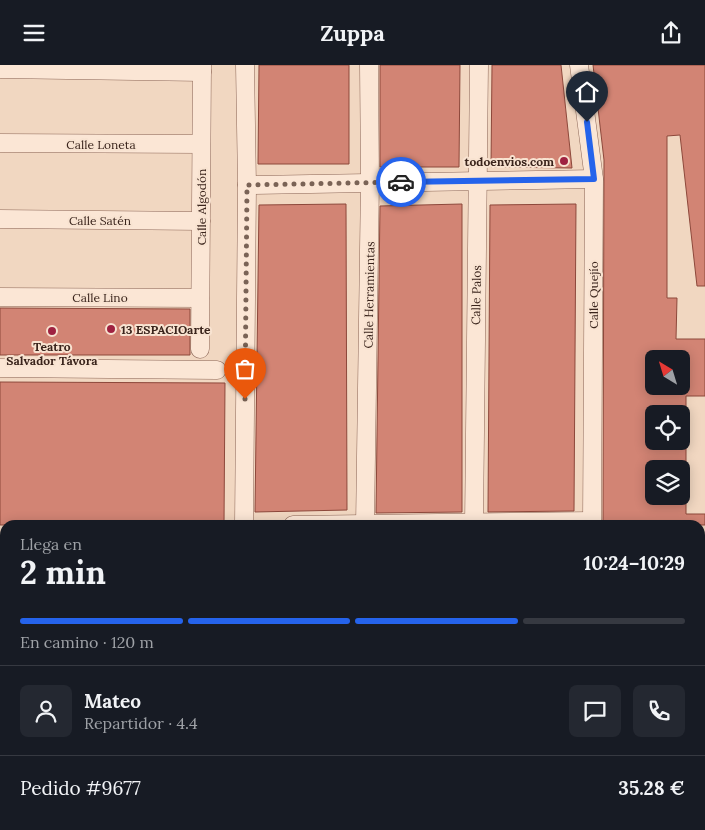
<!DOCTYPE html>
<html lang="es">
<meta charset="utf-8">
<style>
:root{--surface:#171b24;--page:#242831;--text:#f1f3f6;--muted:#9ea1a6;--line:#363941;--accent:#2563eb}
body{margin:0;font-family:Lora,serif;background:var(--page);color:var(--text);height:100vh;display:flex;flex-direction:column;font-size:19px;white-space:nowrap}
*{box-sizing:border-box;margin:0}
p{font-size:16px;color:var(--muted)}
.icon{flex:none;width:28px;height:28px;fill:none;stroke:currentColor;stroke-width:2;stroke-linecap:round;stroke-linejoin:round}
.map{position:relative;flex:1;overflow:hidden}
.sheet{position:absolute;left:0px;top:455px;width:705px;height:310px;display:flex;flex-direction:column;background:var(--surface);border-radius:15px 15px 0 0;box-shadow:0 2px 12px #0003}
.sheet>*{flex:none}
.needle{width:32px;rotate:322deg}
.buttons{position:absolute;left:645px;top:285px;display:grid;gap:10px}
.buttons a{display:grid;place-items:center;width:45px;height:45px;border-radius:8px;background:var(--surface);box-shadow:0 2px 12px #0003;font-size:25px}
.pin{position:absolute;display:grid;place-items:center;width:42px;height:42px;color:#fff;margin:-51px -21px;border-radius:50% 50% 50% 0;rotate:-45deg;box-shadow:0 0 5px #0007}
.pin .icon{rotate:45deg}
.courier{position:absolute;display:grid;place-items:center;width:50px;height:50px;margin:-25px;border:4px solid #2563eb;border-radius:50%;background:#fff;color:#222;box-shadow:0 1px 6px #0007}
.summary em{font-style:normal;font-weight:700}
.summary div{display:flex;flex-direction:column-reverse}
.summary{display:flex;align-items:center;justify-content:space-between;height:85px;padding:0 20px}
h1{font-size:32px;font-weight:700;line-height:38px}
.bar{display:grid;grid-template-columns:repeat(4,1fr);gap:8px 5px;align-content:center;height:60px;padding:0 20px}
.bar i{height:6px;border-radius:4px;background:var(--line)}
.bar .current{background:var(--accent)}
.bar p{grid-column:span 4}
.line{display:flex;align-items:center;gap:12px;padding:0 20px;border-top:1px solid var(--line)}
.line div{flex:1}
.round{display:grid;place-items:center;flex:none;width:52px;height:52px;border-radius:8px;background:var(--page)}
header{display:flex;justify-content:space-between;align-items:center;height:65px;padding:0 20px;background:var(--surface);font-size:22px;font-weight:700}
.map>svg:first-child{display:block}
.building{fill:#d28474;stroke:#8d483b;fill-rule:evenodd}
.lines{fill:none;stroke-linecap:round;stroke-linejoin:round}
.minor-casing{stroke:#8c6657;stroke-width:19}
.minor{stroke:#fbe6d5;stroke-width:18}
.done{stroke:#7a6356;stroke-width:5;stroke-dasharray:0 9}
.route{stroke:#2563eb;stroke-width:6}
.poi-dot{fill:#9f2241;stroke:#f8e3d1;stroke-width:2}
.labels{text-anchor:middle;dominant-baseline:central;stroke-width:4;stroke-linejoin:round;paint-order:stroke}
.street-label{font-size:12px;fill:#3a241c;stroke:#f8e3d1}
.poi-label{font-size:12px;font-weight:bold;fill:#3a241c;stroke:#f8e3d1;text-anchor:end}
</style>
<header><svg class="icon" aria-label="menu" viewBox="0 0 24 24"><path d="M4 6h16M4 12h16M4 18h16"/></svg>Zuppa<svg class="icon" aria-label="share" viewBox="0 0 24 24"><path d="M12 15V3M7 8l5-5 5 5M5 13v7h14v-7"/></svg></header>
<div class="map">
<svg width="705" height="765" viewBox="0 0 705 765">
<rect width="100%" height="100%" fill="#f1d7c1"/>
<!-- building -->
<g class="building">
<path d="M 259,0 L 349,0 L 349,99 L 258,99 Z"/>
<path d="M 380,0 L 460,0 L 459,102 L 380,102 Z"/>
<path d="M 492,0 L 561,0 L 572,103 L 491,102 Z"/>
<path d="M 593,0 L 705,0 L 705,221 L 697,221 L 680,70 L 667,71 L 667,233 L 677,233 L 676,274 L 705,274 L 705,331 L 686,331 L 686,349 L 654,349 L 654,376 L 686,376 L 686,404 L 654,404 L 654,431 L 686,431 L 686,449 L 705,449 L 705,460 L 603,460 L 604,95 ZM 654,294 L 681,294 L 681,321 L 654,321 Z"/>
<path d="M 346,139 L 347,445 L 255,447 L 259,140 Z"/>
<path d="M 462,139 L 462,447 L 376,448 L 380,141 Z"/>
<path d="M 576,139 L 574,446 L 488,447 L 490,140 Z"/>
<path d="M 0,243 L 190,244 L 190,290 L 0,290 Z"/>
<path d="M 0,317 L 225,318 L 224,460 L 0,460 Z"/>
</g>
<g class="lines">
<defs>
<g id="minor">
<path d="M 579,0 L 594,114 L 592,460"/>
<path d="M 0,4 L 202,7"/>
<path d="M 0,78 L 201,79"/>
<path d="M 247,120 L 594,114"/>
<path d="M 0,154 L 201,156"/>
<path d="M 0,232 L 200,233"/>
<path d="M 200,284 L 202,0"/>
<path d="M 0,303 L 217,305"/>
<path d="M 244,460 L 247,120 L 245,0"/>
<path d="M 293,460 L 592,456"/>
<path d="M 365,460 L 370,117 L 369,0"/>
<path d="M 474,460 L 479,0"/>
<path d="M 240,765 L 240,760"/>
<path d="M 361,765 L 361,760"/>
<path d="M 470,765 L 470,760"/>
<path d="M 591,765 L 591,760"/>
</g>
</defs>
<!-- minor casing -->
<use href="#minor" class="minor-casing"/>
<!-- minor -->
<use href="#minor" class="minor"/>
</g>
<g class="lines">
<!-- done -->
<path class="done" d="M 245,334 L 247,120 L 401,117"/>
<!-- route -->
<path class="route" d="M 401,117 L 594,114 L 587,57"/>
</g>
<!-- markers -->
<g class="poi-dot">
<circle cx="564" cy="96" r="5"/>
<circle cx="111" cy="264" r="5"/>
<circle cx="52" cy="266" r="5"/>
</g>
<g class="labels">
<!-- street labels -->
<g class="street-label">
<text x="101" y="79">Calle Loneta</text>
<text transform="translate(201 142) rotate(-90)">Calle Algodón</text>
<text x="100" y="155">Calle Satén</text>
<text transform="translate(369 230) rotate(-89)">Calle Herramientas</text>
<text transform="translate(476 230) rotate(-89)">Calle Palos</text>
<text transform="translate(593 230) rotate(-90)">Calle Quejío</text>
<text x="100" y="232">Calle Lino</text>
</g>
<!-- poi labels -->
<g class="poi-label">
<text x="554" y="96">todoenvios.com</text>
<text x="121" y="264" text-anchor="start">13 ESPACIOarte</text>
<text x="52" y="281" text-anchor="middle">Teatro<tspan x="52" dy="14">Salvador Távora</tspan></text>
</g>
</g>
</svg>
<div class="buttons">
<a><svg class="needle" viewBox="-14 -14 28 28"><path d="M0-13l5 13h-10z" fill="#e53935"/><path d="M0 13l5-13h-10z" fill="#9ea1a6"/></svg></a>
<a><svg class="icon" aria-label="locate" viewBox="0 0 24 24"><circle cx="12" cy="12" r="6"/><path d="M12 2v4M12 18v4M2 12h4M18 12h4"/></svg></a>
<a><svg class="icon" aria-label="layers" viewBox="0 0 24 24"><path d="M12 4l9 5-9 5-9-5zM3 14l9 5 9-5"/></svg></a>
</div>
<div class="pin" style="left:245px;top:334px;background:#ea580c"><svg class="icon" aria-label="bag" viewBox="0 0 24 24"><path d="M5 8h14l-1 12H6zM9 8a3 3 0 0 1 6 0"/></svg></div>
<div class="pin" style="left:587px;top:57px;background:#1f2937"><svg class="icon" aria-label="home" viewBox="0 0 24 24"><path d="M3 11l9-7 9 7M6 9v11h12V9"/></svg></div>
<div class="courier" style="left:401px;top:117px"><svg class="icon" aria-label="car" viewBox="0 0 24 24"><path d="M5 17H2v-5l4-1 3-4h7l3 4 3 1v5h-3M9 17h6M6 11h13"/><circle cx="7" cy="17" r="2"/><circle cx="17" cy="17" r="2"/></svg></div>
<section class="sheet">
<div class="summary"><div><h1>2 min</h1><p>Llega en</p></div><em>10:24–10:29</em></div>
<div class="bar"><i class="current"></i><i class="current"></i><i class="current"></i><i></i><p>En camino · 120 m</p></div>
<div class="line" style="height:90px"><a class="round"><svg class="icon" aria-label="person" viewBox="0 0 24 24"><circle cx="12" cy="8" r="4"/><path d="M4 21q1-7 8-7t8 7"/></svg></a><div><b>Mateo</b><p>Repartidor · 4.4</p></div><a class="round"><svg class="icon" aria-label="chat" viewBox="0 0 24 24"><path d="M4 5h16v11H9l-5 4z"/></svg></a><a class="round"><svg class="icon" aria-label="phone" viewBox="0 0 24 24"><path d="M5 4h4l2 5-3 2q2 4 5 5l2-3 5 2v4C11 20 4 13 5 4z"/></svg></a></div>
<div class="line" style="height:65px"><div>Pedido #9677</div><b>35.28 €</b></div>
</section>
</div>
